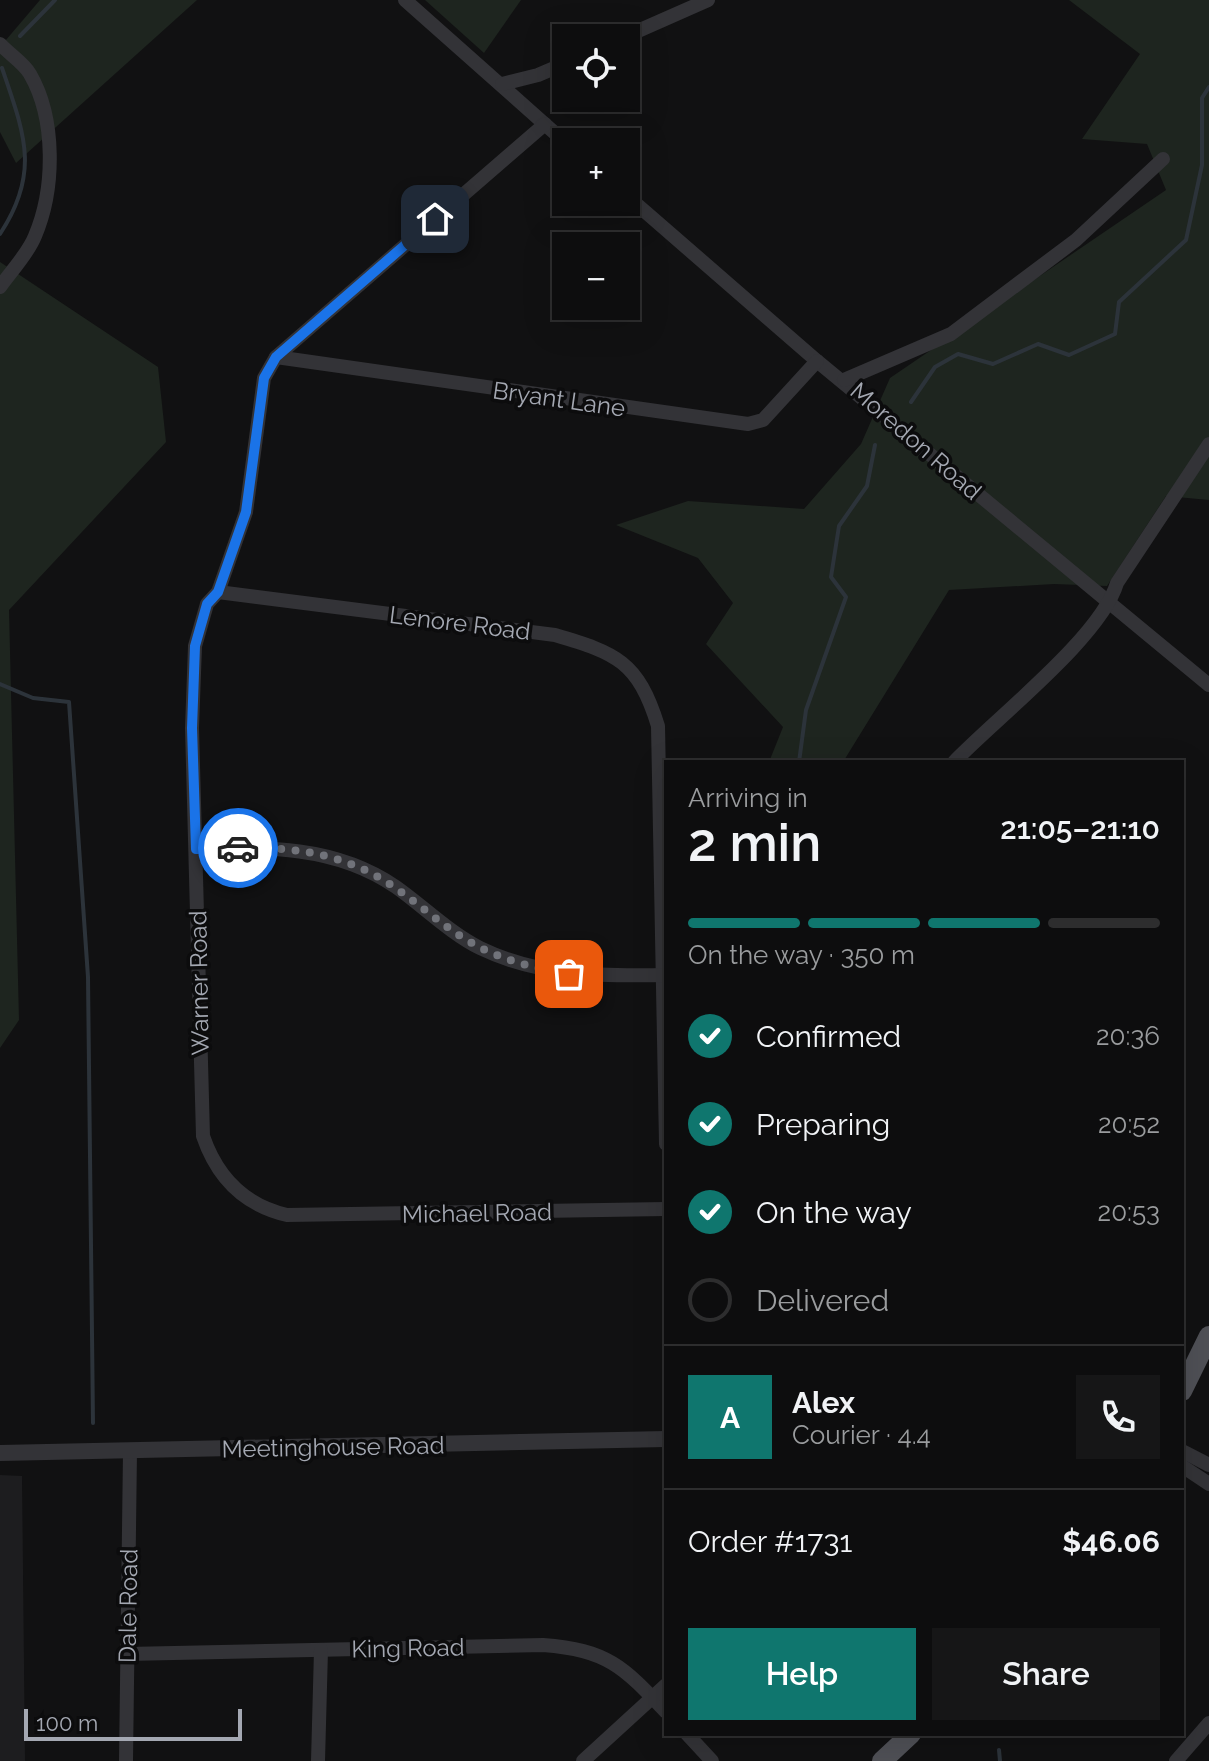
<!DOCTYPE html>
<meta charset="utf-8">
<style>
:root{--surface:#0d0d0e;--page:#161617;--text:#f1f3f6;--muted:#9a9c9e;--line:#2d2d2e;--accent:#0f766e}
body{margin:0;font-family:Raleway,sans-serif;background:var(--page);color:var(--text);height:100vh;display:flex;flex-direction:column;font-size:30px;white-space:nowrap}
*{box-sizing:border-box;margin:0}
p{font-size:26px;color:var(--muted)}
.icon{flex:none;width:44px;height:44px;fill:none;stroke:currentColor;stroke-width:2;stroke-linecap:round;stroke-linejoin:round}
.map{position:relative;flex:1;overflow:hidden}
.panel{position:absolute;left:664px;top:760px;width:520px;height:976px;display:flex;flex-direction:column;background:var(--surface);border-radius:0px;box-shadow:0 8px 32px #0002,0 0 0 2px var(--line)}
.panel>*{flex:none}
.tools{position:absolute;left:552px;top:24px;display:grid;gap:16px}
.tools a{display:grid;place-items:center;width:88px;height:88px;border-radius:0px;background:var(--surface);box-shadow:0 8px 32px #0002,0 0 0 2px var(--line);font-size:40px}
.scale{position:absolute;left:24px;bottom:20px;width:218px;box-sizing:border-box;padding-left:8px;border:4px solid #a4a8b2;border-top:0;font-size:22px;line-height:28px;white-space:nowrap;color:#a4a8b2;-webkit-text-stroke:6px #0c0c0d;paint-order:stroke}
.pin{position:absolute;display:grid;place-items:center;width:68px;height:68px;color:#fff;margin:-34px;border-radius:16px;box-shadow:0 4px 12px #0006}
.courier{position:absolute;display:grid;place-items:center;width:80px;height:80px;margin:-40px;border:6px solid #1a73e8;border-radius:50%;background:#fff;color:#222;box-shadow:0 2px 10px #0007}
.overview em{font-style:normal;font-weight:600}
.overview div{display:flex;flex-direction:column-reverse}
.overview{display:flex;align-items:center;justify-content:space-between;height:136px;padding:0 24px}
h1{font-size:52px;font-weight:600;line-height:60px}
.bar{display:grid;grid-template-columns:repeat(4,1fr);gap:12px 8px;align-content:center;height:96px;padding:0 24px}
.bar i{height:10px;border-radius:6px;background:var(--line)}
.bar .on{background:var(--accent)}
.bar p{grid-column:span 4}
.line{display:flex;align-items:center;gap:20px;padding:0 24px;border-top:2px solid var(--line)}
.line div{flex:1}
.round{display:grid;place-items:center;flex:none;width:84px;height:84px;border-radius:0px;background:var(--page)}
ol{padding:0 24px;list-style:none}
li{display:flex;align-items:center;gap:24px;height:88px}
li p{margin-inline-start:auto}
li .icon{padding:8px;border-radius:50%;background:var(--accent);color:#fff;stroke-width:4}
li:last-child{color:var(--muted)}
li i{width:44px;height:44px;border:4px solid var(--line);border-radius:50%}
.cta{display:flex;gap:16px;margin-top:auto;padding:16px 24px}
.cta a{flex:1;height:92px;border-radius:0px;background:var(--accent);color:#fff;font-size:32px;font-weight:600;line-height:92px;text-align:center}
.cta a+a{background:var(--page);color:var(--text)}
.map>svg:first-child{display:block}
.built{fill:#1d1d1f}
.green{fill:#1e251f}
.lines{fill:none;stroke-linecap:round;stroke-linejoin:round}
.stream{stroke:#2c333a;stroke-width:4}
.minor{stroke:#333337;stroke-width:14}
.tertiary{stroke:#333337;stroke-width:16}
.primary{stroke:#4f5056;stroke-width:20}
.done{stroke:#71737a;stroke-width:8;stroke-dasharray:0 14.4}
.route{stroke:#1a73e8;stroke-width:10}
.labels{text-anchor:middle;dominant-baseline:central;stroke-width:7;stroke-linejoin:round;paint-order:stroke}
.street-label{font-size:24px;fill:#a4a8b2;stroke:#0c0c0d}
</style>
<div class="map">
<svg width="1209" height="1761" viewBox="0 0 1209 1761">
<rect width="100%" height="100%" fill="#111112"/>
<!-- built -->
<path class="built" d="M 0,1475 L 22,1476 L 25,1761 L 0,1761 Z"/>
<!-- green -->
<g class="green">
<path d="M 40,0 L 197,0 L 16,163 L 0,132 L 0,47 Z"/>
<path d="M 425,0 L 521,0 L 484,53 Z"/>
<path d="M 1069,0 L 1209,0 L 1209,500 L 1166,496 L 1107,586 L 1054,584 L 949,590 L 843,762 L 769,762 L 783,727 L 706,644 L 733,603 L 698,558 L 616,525 L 688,501 L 804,509 L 861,444 L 890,378 L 1166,190 L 1147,144 L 1082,139 L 1140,54 Z"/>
<path d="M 0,262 L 158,367 L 166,442 L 9,610 L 19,1020 L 0,1048 Z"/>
</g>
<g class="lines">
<!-- stream -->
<g class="stream">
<path d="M 20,36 L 55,0"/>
<path d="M 0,234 C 41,172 24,133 2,68"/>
<path d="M 911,402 L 935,367 L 958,354 L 993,364 L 1038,344 L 1069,355 L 1115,334 L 1119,302 L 1186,240 L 1202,165 L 1202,98 L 1209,87"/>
<path d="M 0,684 L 33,698 L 69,702 L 88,977 L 93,1423"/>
<path d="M 799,762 L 806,710 L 846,597 L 831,577 L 839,526 L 867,486 L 875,445"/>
<path d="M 999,1750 L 1000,1761"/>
</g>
<!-- minor -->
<g class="minor">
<path d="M 405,0 L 566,143"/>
<path d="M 622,38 L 708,0"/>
<path d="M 0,44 C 9,54 24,63 30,74 C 56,119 55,189 35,236 C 28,254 11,271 0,287"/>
<path d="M 502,84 L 538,75 L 566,63"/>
<path d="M 545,124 L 276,357 L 264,378 L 246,512 L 218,592 L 207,604 L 195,646 L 192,728 L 203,1136 C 217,1177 244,1205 287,1215 L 666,1209"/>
<path d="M 626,195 L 817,361 L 1209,685"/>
<path d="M 276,357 L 748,424 L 763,420 L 817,361"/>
<path d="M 844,380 L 951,334 L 1076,240 L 1163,159"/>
<path d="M 218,592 L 555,635 C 616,653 638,661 658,726 L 666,1144"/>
<path d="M 954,762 C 996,718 1101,637 1117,583 L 1209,444"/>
<path d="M 196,849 C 266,847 335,845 396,887 C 423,906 450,933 480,948 C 540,977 601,976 666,975"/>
<path d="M 1182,1451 L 1209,1465"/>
<path d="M 1182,1466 L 1209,1484"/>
<path d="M 127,1654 L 543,1645 C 607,1650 623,1666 666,1712"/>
<path d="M 687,1734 L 712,1761"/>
<path d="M 126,1761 L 130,1452"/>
<path d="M 318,1761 L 321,1650"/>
<path d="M 583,1761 L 666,1685"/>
<path d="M 1176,1761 L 1209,1723"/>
</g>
<!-- tertiary -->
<path class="tertiary" d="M 0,1453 L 666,1439"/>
<!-- primary -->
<g class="primary">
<path d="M 1182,1391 L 1209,1336"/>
<path d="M 882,1761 L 911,1734"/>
</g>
</g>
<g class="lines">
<!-- done -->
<path class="done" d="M 238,848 C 284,847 327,851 369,872 C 409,892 441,928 481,948 C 508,961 539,970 569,974"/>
<!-- route -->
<path class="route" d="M 238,848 L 196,849 L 192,728 L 195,646 L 207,604 L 218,592 L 246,512 L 264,378 L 276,357 L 435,219"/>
</g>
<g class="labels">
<!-- street labels -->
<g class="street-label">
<text transform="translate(559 399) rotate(8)">Bryant Lane</text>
<text transform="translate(916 441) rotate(41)">Moredon Road</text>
<text transform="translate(460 623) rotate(7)">Lenore Road</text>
<text transform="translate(199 983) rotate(-91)">Warner Road</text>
<text transform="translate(477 1213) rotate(-1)">Michael Road</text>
<text transform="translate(333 1447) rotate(-1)">Meetinghouse Road</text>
<text transform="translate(128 1606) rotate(-89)">Dale Road</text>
<text transform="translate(408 1648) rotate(-1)">King Road</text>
</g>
</g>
</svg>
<div class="tools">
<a><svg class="icon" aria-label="locate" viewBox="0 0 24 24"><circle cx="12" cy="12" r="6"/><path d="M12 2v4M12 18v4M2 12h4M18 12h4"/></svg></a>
<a>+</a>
<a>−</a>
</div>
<div class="scale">100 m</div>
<div class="pin" style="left:569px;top:974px;background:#ea580c"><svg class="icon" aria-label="bag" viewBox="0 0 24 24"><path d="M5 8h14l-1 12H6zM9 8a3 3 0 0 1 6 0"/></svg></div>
<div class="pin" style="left:435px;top:219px;background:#1f2937"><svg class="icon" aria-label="home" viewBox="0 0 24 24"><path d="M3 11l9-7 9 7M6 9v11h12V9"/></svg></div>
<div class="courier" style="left:238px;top:848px"><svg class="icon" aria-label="car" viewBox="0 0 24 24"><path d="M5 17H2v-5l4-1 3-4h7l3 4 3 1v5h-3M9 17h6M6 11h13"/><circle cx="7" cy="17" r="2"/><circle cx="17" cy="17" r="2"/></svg></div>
<section class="panel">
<div class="overview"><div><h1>2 min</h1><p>Arriving in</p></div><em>21:05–21:10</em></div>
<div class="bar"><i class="on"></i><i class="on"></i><i class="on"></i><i></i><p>On the way · 350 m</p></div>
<ol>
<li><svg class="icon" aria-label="check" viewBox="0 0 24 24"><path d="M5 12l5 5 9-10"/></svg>Confirmed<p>20:36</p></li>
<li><svg class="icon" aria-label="check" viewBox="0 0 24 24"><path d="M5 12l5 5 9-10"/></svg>Preparing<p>20:52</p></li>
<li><svg class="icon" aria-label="check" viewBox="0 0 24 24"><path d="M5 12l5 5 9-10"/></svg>On the way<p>20:53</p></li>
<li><i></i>Delivered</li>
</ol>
<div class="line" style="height:144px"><b class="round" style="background:var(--accent);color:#fff">A</b><div><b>Alex</b><p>Courier · 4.4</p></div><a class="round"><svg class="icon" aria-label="phone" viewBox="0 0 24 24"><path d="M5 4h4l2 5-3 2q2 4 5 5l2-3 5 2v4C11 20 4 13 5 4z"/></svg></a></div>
<div class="line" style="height:104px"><div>Order #1731</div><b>$46.06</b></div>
<div class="cta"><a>Help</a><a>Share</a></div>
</section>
</div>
